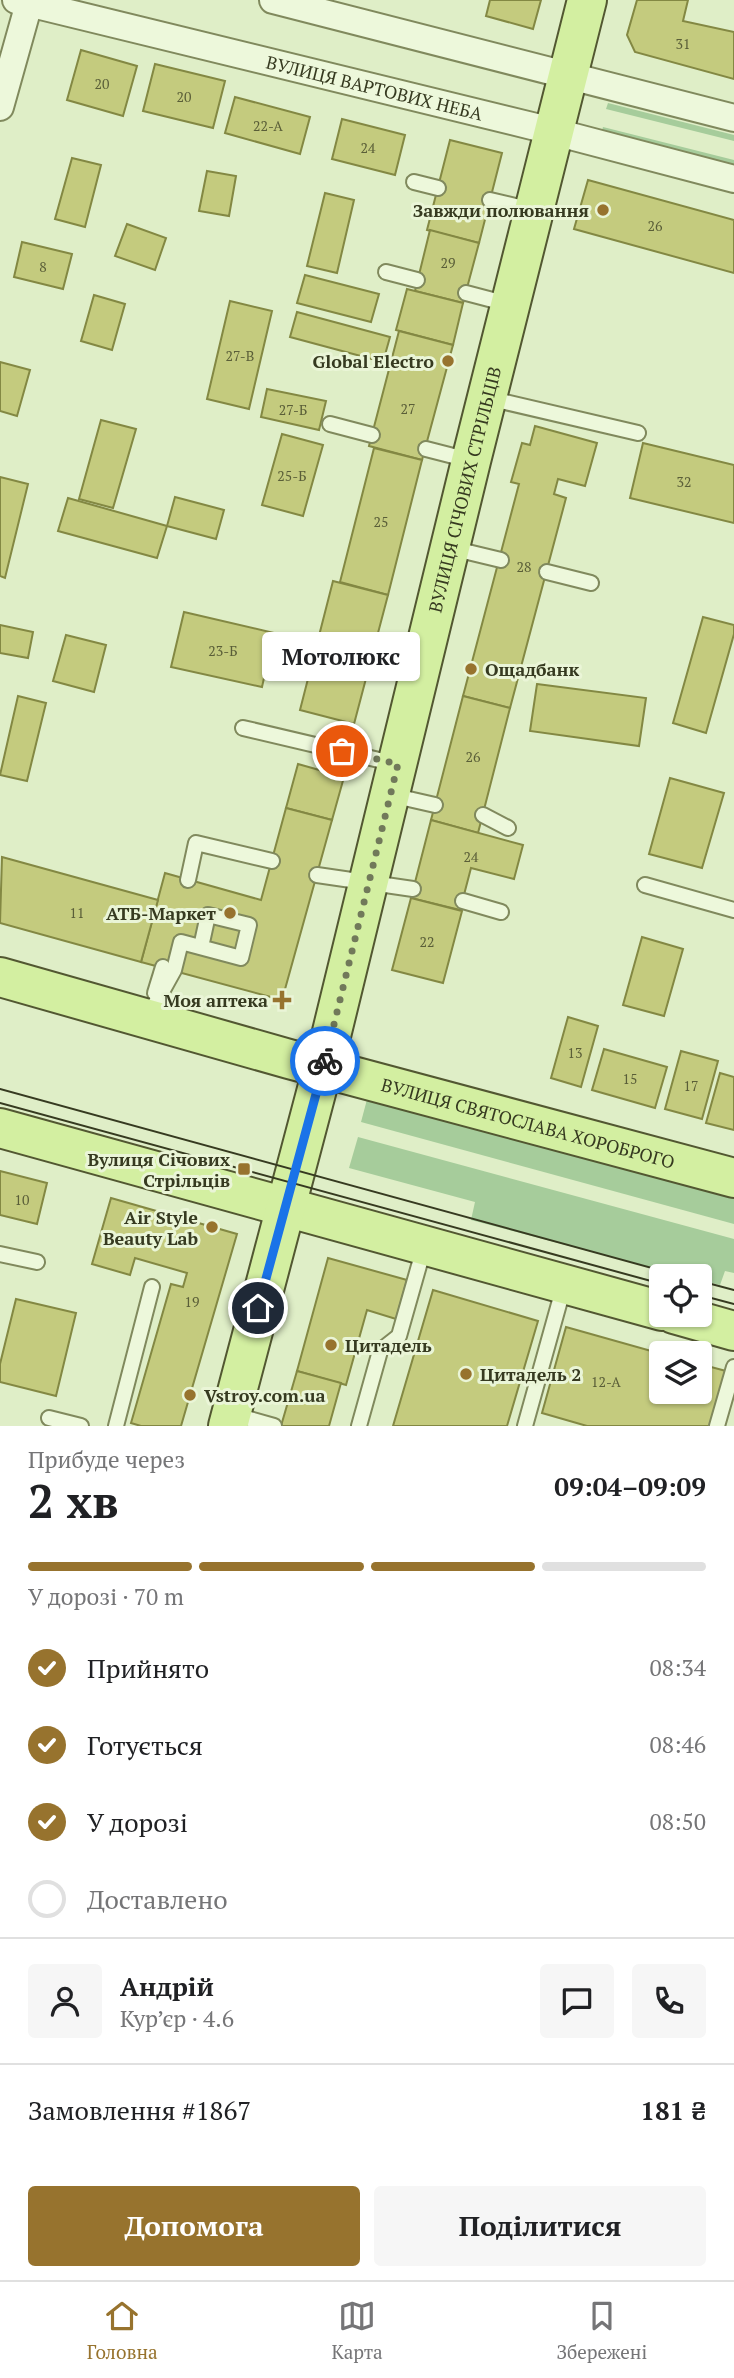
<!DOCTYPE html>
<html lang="uk">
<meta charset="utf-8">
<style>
:root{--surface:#fff;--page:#f6f6f6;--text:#202124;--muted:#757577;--line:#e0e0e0;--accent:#97732e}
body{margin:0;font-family:"PT Serif",serif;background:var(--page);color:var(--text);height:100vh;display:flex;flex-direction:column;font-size:26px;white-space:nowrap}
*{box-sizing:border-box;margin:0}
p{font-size:23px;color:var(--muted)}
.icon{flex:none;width:38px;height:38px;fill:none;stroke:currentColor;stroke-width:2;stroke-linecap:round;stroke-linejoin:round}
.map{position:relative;height:1426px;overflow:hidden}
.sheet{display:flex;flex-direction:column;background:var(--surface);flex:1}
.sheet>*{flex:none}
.controls{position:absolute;left:649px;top:1264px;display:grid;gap:14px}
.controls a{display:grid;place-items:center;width:63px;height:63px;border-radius:7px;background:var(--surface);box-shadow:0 2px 5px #0004;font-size:35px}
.pin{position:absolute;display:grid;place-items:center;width:60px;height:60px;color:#fff;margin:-30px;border:4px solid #fff;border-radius:50%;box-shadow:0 2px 7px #0007}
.courier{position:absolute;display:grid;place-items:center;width:70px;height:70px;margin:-35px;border:5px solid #1a73e8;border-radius:50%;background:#fff;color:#222;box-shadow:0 2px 9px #0007}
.bubble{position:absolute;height:49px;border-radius:7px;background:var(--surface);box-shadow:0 2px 5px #0004;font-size:23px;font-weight:800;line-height:49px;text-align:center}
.summary em{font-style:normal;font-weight:800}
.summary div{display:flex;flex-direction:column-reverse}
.summary{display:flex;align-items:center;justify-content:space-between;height:119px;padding:0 28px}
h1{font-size:46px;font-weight:800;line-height:52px}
.bar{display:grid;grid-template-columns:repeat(4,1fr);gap:10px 7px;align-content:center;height:84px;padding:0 28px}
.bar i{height:9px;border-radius:5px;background:var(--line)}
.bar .current{background:var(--accent)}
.bar p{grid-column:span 4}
.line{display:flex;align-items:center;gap:18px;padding:0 28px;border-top:2px solid var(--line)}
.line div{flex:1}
.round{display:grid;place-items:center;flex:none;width:74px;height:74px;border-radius:7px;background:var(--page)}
ol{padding:0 28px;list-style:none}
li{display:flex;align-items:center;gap:21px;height:77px}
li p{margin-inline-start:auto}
li .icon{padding:7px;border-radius:50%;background:var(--accent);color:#fff;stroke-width:4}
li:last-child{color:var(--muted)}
li i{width:38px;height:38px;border:4px solid var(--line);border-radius:50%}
.primary-button{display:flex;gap:14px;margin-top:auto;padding:14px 28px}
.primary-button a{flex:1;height:80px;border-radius:7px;background:var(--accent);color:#fff;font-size:28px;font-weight:800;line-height:80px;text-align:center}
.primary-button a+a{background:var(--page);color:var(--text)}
.menu{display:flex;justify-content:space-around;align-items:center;height:98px;border-top:2px solid var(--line);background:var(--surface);font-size:19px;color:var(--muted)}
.menu a{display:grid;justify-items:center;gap:4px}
.menu .current{color:var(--accent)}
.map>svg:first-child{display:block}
.green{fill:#a6cc9b}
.building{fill:#c4cb7e;stroke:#838843;stroke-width:2}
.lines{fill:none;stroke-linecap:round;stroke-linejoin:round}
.lane-casing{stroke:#80895d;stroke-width:18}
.street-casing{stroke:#80895d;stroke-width:30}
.primary-casing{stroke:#525731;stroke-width:42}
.lane{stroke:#edf8db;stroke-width:14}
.street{stroke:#edf8db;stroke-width:26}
.primary{stroke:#d3efa1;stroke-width:38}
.tram{stroke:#363a20;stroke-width:2}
.done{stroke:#71795a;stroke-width:7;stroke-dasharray:0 12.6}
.route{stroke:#1a73e8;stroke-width:9}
.poi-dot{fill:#97732e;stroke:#eaf5d7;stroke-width:2.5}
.labels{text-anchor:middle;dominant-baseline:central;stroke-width:6;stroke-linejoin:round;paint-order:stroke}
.number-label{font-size:14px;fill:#5a5e38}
.street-label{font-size:18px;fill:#363a20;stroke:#eaf5d7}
.poi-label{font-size:18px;font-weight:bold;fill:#363a20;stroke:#eaf5d7;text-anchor:end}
</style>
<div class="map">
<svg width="734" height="1426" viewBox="0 0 734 1426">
<rect width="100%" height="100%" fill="#dfeec7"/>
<!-- green -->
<g class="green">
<path d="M 608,103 L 734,135 L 734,141 L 606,109 Z"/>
<path d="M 603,127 L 734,160 L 734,167 L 601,134 Z"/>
<path d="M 369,1092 L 734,1195 L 734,1224 L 361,1122 Z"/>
<path d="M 358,1137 L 734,1239 L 734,1273 L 725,1271 L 720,1285 L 700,1280 L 700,1276 L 683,1276 L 471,1220 L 475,1202 L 349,1168 Z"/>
</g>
<!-- building -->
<g class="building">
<path d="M 490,0 L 541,0 L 533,29 L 486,16 Z"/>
<path d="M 637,0 L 688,0 L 683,21 L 734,32 L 734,79 L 635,52 L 627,35 Z"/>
<path d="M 81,50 L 137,66 L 123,116 L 67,100 Z"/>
<path d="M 155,64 L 225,81 L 213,128 L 143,111 Z"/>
<path d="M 235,97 L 310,117 L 300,154 L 225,133 Z"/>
<path d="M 342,119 L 405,135 L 395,175 L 332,159 Z"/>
<path d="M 450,140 L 502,153 L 479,243 L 427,230 Z"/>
<path d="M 72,158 L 101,165 L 85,227 L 55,219 Z"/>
<path d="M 207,171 L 236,176 L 229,216 L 199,211 Z"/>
<path d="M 588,180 L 734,220 L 734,273 L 574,229 Z"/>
<path d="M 325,193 L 354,200 L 337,273 L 307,266 Z"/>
<path d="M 127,224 L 166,238 L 155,270 L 115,256 Z"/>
<path d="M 430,230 L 479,243 L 463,303 L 415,291 Z"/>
<path d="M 22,242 L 72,254 L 63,289 L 14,277 Z"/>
<path d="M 305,275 L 379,294 L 371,322 L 297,303 Z"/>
<path d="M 407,289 L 463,303 L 453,345 L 396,330 Z"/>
<path d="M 94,295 L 125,304 L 112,350 L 81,341 Z"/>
<path d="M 230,301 L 272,311 L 249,409 L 207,399 Z"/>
<path d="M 297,312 L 390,337 L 383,362 L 290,337 Z"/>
<path d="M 399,331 L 453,345 L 422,460 L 369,446 Z"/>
<path d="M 0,362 L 30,370 L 17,416 L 0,411 Z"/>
<path d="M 267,389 L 326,401 L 319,430 L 261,417 Z"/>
<path d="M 101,420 L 136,429 L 113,508 L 79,499 Z"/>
<path d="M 535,426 L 597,443 L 585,486 L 558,479 L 554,494 L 566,498 L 510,708 L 463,696 L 519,484 L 511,482 L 522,443 L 530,445 Z"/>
<path d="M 282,434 L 323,445 L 303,516 L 262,505 Z"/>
<path d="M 643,443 L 734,465 L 734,523 L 630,498 Z"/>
<path d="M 374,448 L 422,460 L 388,595 L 340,582 Z"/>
<path d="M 0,477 L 28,484 L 5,578 L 0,576 Z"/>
<path d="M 175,497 L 224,510 L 216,539 L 167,526 Z"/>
<path d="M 68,498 L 167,526 L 157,558 L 58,531 Z"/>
<path d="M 333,581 L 388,595 L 354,724 L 300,710 Z"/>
<path d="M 184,612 L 274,633 L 262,687 L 171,667 Z"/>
<path d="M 703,617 L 734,625 L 734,634 L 706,733 L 673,723 Z"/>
<path d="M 0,625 L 33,632 L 28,658 L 0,653 Z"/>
<path d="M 66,635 L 106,645 L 94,692 L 53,681 Z"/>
<path d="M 537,684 L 646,698 L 639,746 L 530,731 Z"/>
<path d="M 18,696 L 46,703 L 27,781 L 0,775 Z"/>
<path d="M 463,696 L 510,708 L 478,833 L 431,820 Z"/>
<path d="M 298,764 L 344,777 L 332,820 L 286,808 Z"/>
<path d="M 670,778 L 724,793 L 702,868 L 649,854 Z"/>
<path d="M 286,808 L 332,820 L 282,1000 L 141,962 L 165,873 L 261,900 Z"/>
<path d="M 431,820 L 523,845 L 514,879 L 471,868 L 460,910 L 411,898 Z"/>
<path d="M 2,857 L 158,900 L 141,962 L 0,923 Z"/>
<path d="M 411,898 L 462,911 L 443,983 L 392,970 Z"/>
<path d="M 642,937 L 683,949 L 664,1016 L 623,1005 Z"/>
<path d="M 568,1017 L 598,1026 L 581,1087 L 551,1078 Z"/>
<path d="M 604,1049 L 667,1067 L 655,1108 L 592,1090 Z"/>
<path d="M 681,1051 L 718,1061 L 702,1119 L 665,1109 Z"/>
<path d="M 720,1073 L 734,1077 L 734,1130 L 706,1123 Z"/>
<path d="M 0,1171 L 47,1183 L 37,1224 L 0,1215 Z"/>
<path d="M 111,1198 L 237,1234 L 181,1426 L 141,1426 L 131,1423 L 171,1284 L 183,1287 L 187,1273 L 135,1258 L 130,1275 L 92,1264 Z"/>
<path d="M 328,1258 L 407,1280 L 396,1319 L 367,1310 L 346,1385 L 297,1371 Z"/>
<path d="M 433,1290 L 538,1321 L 507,1426 L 393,1426 Z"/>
<path d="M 16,1299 L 76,1313 L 56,1396 L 0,1382 L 0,1364 Z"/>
<path d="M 566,1327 L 662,1354 L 662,1391 L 700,1391 L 700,1364 L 726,1371 L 710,1426 L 587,1426 L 542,1413 Z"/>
<path d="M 297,1371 L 341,1383 L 329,1426 L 281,1426 Z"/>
</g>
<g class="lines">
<defs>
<g id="lane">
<path d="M 414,182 L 438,188"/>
<path d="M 490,200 L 532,210"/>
<path d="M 386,272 L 417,280"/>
<path d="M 466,293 L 508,304"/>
<path d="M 488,398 L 638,433"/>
<path d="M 330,424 L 372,435"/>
<path d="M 426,449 L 469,460"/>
<path d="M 451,548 L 501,560"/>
<path d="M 547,572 L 591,583"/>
<path d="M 243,728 L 396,764"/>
<path d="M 391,795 L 435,805"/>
<path d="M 483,815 L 508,828"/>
<path d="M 317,875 L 413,889"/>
<path d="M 188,880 L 196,843 L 272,861"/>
<path d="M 645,885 L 734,910"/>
<path d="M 463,901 L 501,912"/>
<path d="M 155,993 L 163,967"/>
<path d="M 148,1017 L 174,970 L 181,942 L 241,958 L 249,925 L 208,915 L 201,947"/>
<path d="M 0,1254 L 37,1262"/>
<path d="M 232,1414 L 274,1426"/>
<path d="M 49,1418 L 81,1426"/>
<path d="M 116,1426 L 152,1287"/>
<path d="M 359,1426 L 380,1351 L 399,1336 L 424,1248"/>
<path d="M 525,1426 L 564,1286"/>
<path d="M 717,1426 L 734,1367"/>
</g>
<g id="street">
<path id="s1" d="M 16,0 L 536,127 L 734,179"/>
<path d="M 273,0 L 734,118"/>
<path d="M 0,107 L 30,0"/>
</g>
<g id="primary">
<path id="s2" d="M 0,977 L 289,1059 L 734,1178"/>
<path d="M 0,1128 L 662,1311"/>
<path d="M 674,1314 L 734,1331"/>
<path id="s3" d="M 228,1426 L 330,1040 L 471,461 L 587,0"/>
</g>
</defs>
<!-- lane casing -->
<use href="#lane" class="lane-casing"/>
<!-- street casing -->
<use href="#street" class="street-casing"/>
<!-- primary casing -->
<use href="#primary" class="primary-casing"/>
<!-- lane -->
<use href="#lane" class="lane"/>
<!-- street -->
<use href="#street" class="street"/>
<!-- primary -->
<use href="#primary" class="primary"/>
<!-- tram -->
<g class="tram">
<path d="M 0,1089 L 681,1276"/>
<path d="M 0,1103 L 662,1284"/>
<path d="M 700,1281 L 734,1290"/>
<path d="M 700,1295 L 734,1304"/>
</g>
</g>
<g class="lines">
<!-- done -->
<path class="done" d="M 325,1061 L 398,764 L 342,751"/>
<!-- route -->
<path class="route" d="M 258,1308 L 325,1061"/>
</g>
<!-- markers -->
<g class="poi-dot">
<circle cx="603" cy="210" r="7"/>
<circle cx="448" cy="361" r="7"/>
<circle cx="471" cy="669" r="7"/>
<circle cx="230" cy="913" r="7"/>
<path d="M278.5 989.5h7v7h7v7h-7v7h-7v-7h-7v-7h7z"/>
<rect x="237" y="1162" width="14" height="14" rx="3.5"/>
<circle cx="212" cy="1227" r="7"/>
<circle cx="331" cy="1345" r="7"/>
<circle cx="466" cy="1374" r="7"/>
<circle cx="190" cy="1395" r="7"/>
</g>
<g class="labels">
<!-- number labels -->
<g class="number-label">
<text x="683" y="43">31</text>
<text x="102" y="83">20</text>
<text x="184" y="96">20</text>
<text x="268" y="125">22-А</text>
<text x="368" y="147">24</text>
<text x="655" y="225">26</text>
<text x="448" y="262">29</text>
<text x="43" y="266">8</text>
<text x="240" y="355">27-В</text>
<text x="408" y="408">27</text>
<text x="293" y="409">27-Б</text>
<text x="292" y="475">25-Б</text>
<text x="684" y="481">32</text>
<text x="381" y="521">25</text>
<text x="524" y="566">28</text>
<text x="223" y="650">23-Б</text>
<text x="473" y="756">26</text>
<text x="471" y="856">24</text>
<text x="77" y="912">11</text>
<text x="427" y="941">22</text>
<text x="575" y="1052">13</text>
<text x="630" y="1078">15</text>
<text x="691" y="1085">17</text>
<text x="22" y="1199">10</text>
<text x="192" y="1301">19</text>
<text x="606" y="1381">12-А</text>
</g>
<!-- street labels -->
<g class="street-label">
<text stroke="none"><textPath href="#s1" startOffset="369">ВУЛИЦЯ ВАРТОВИХ НЕБА</textPath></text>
<text stroke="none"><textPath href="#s3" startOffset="966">ВУЛИЦЯ СІЧОВИХ СТРІЛЬЦІВ</textPath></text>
<text stroke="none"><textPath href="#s2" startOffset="548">ВУЛИЦЯ СВЯТОСЛАВА ХОРОБРОГО</textPath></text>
</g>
<!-- poi labels -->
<g class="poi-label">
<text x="589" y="210">Завжди полювання</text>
<text x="434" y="361">Global Electro</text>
<text x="485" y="669" text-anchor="start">Ощадбанк</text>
<text x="216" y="913">АТБ-Маркет</text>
<text x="268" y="1000">Моя аптека</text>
<text x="230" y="1159">Вулиця Січових<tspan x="230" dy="21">Стрільців</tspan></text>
<text x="198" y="1217">Air Style<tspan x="198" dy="21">Beauty Lab</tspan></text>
<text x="345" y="1345" text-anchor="start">Цитадель</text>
<text x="480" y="1374" text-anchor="start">Цитадель 2</text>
<text x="204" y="1395" text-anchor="start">Vstroy.com.ua</text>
</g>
</g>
</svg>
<div class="controls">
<a><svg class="icon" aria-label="locate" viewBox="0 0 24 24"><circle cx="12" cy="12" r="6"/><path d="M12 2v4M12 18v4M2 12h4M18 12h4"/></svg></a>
<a><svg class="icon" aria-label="layers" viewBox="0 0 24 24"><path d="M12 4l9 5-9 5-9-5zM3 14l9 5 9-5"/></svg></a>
</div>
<div class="pin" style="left:342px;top:751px;background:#ea580c"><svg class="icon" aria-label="bag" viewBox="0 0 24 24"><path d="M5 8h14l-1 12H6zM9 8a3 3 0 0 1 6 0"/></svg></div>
<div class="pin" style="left:258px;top:1308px;background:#1f2937"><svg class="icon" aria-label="home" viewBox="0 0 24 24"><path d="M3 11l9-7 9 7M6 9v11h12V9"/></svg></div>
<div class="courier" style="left:325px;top:1061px"><svg class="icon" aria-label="bike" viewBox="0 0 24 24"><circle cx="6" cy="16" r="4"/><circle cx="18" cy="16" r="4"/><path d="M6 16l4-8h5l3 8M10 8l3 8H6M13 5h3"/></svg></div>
<div class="bubble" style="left:262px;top:632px;width:158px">Мотолюкс</div>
</div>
<section class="sheet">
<div class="summary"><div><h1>2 хв</h1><p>Прибуде через</p></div><em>09:04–09:09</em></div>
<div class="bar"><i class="current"></i><i class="current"></i><i class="current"></i><i></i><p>У дорозі · 70 m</p></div>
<ol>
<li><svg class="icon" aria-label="check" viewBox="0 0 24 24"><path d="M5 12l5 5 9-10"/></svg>Прийнято<p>08:34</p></li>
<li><svg class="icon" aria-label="check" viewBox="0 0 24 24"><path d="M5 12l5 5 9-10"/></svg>Готується<p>08:46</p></li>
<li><svg class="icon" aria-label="check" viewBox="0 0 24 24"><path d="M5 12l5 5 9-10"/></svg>У дорозі<p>08:50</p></li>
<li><i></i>Доставлено</li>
</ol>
<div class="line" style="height:126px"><a class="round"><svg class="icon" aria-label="person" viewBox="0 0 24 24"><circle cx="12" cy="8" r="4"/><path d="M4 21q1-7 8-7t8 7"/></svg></a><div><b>Андрій</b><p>Кур’єр · 4.6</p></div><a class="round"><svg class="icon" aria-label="chat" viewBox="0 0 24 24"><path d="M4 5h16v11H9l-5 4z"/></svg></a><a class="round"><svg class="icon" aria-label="phone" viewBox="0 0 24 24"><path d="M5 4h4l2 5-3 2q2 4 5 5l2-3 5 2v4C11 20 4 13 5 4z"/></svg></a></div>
<div class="line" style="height:91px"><div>Замовлення #1867</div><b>181 ₴</b></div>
<div class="primary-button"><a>Допомога</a><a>Поділитися</a></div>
</section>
<nav class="menu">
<a class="current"><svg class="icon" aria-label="home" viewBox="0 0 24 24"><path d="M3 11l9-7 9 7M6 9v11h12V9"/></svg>Головна</a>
<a><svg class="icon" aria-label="map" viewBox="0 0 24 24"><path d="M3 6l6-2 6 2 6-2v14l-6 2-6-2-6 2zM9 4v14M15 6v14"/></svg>Карта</a>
<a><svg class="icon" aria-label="saved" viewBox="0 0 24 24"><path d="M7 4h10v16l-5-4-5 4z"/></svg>Збережені</a>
</nav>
